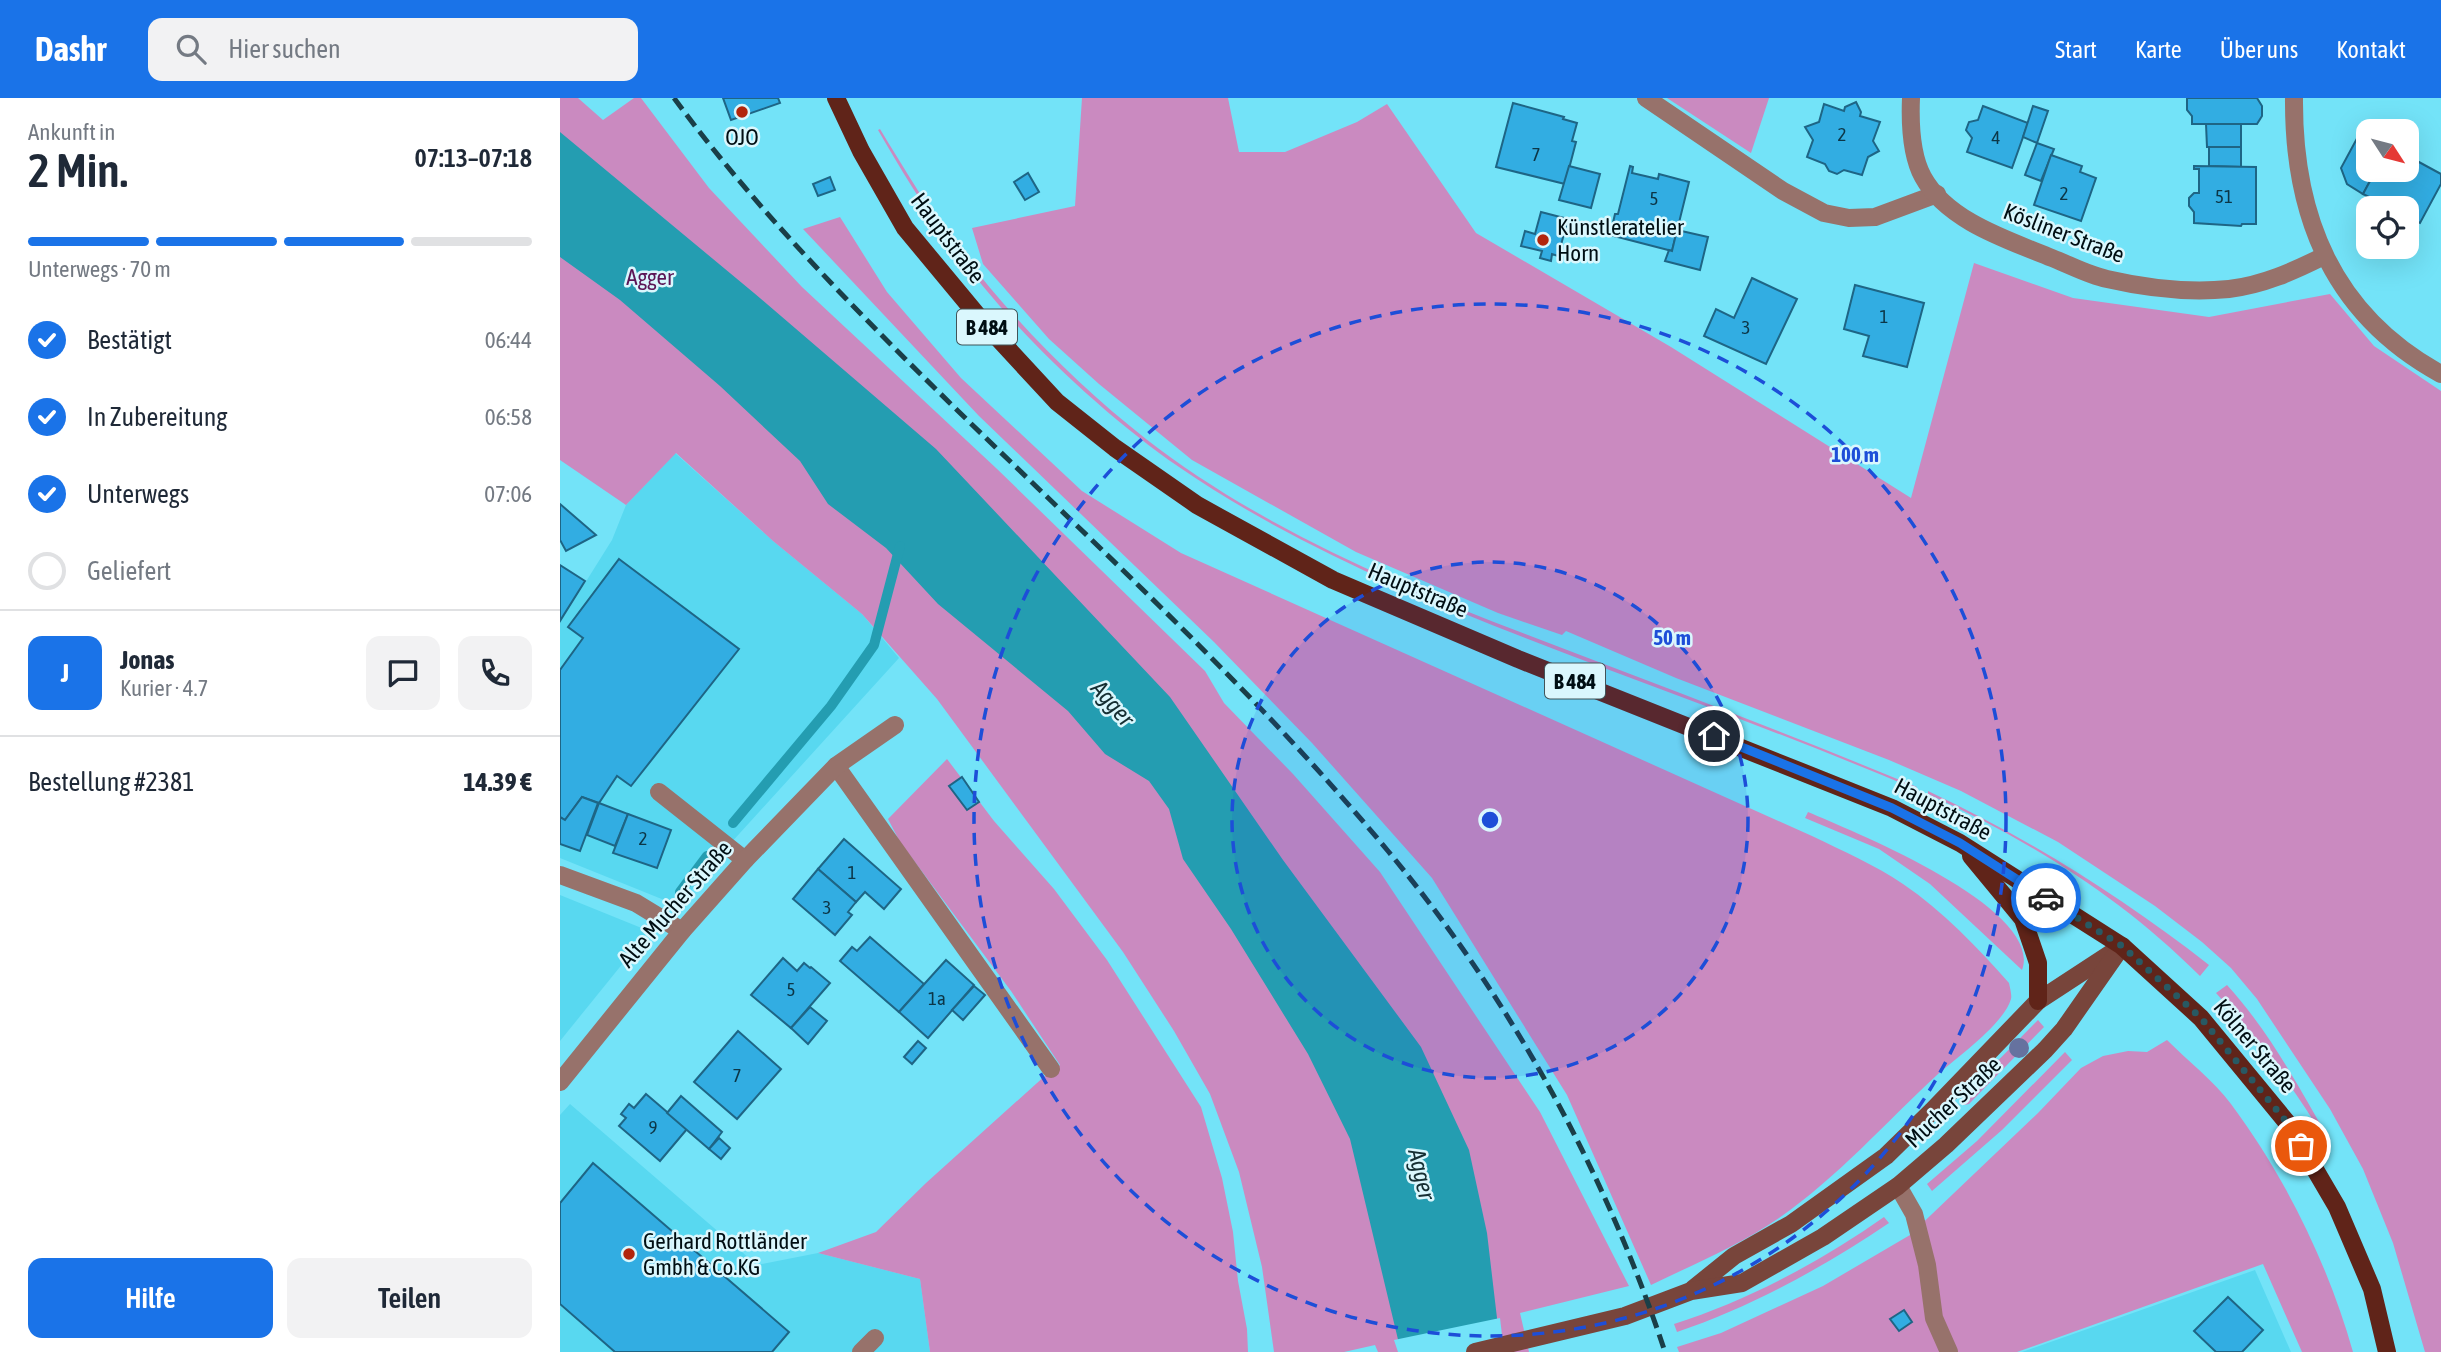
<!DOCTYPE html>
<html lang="de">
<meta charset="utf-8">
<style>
:root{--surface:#fff;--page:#f2f2f3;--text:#1f2937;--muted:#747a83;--line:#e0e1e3;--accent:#1a73e8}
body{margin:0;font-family:"Asap Condensed",sans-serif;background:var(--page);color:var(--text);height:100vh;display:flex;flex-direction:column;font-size:26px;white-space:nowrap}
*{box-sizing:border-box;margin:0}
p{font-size:23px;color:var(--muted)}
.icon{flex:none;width:38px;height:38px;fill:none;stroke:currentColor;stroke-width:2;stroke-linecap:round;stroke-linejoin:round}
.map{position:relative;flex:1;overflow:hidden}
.details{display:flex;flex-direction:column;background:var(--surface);width:560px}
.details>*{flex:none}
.needle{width:46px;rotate:126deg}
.fabs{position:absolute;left:1796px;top:21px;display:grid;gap:14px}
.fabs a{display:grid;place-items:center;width:63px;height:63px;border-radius:14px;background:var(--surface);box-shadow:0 7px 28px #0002;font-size:35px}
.pin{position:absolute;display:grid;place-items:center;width:60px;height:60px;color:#fff;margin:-30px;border:4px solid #fff;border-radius:50%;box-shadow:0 2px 7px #0007}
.courier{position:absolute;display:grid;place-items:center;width:70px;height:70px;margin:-35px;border:5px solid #1a73e8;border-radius:50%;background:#fff;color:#222;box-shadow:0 2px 9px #0007}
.head em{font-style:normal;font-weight:600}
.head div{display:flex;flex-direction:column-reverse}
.head{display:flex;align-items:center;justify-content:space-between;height:119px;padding:0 28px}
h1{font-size:46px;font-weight:600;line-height:52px}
.bar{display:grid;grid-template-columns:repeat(4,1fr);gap:10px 7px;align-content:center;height:84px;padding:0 28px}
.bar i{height:9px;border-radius:5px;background:var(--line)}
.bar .current{background:var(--accent)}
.bar p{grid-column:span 4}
.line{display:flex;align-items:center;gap:18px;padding:0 28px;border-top:2px solid var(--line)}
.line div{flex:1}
.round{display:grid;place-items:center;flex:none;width:74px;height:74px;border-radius:14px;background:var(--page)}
ol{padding:0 28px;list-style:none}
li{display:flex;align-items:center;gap:21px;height:77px}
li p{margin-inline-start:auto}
li .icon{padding:7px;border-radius:50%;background:var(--accent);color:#fff;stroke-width:4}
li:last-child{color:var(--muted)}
li i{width:38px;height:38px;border:4px solid var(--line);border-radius:50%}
.primary-button{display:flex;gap:14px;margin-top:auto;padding:14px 28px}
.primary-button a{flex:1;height:80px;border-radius:14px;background:var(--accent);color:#fff;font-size:28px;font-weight:600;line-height:80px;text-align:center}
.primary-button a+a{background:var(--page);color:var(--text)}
header{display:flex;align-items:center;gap:42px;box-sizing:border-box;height:98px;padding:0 35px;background:var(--accent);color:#fff}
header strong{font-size:33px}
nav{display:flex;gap:38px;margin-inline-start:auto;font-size:24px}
.search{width:490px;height:63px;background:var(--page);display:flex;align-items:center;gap:18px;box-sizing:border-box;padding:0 24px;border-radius:14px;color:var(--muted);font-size:26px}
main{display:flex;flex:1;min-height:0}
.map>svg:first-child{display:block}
.built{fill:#58d8f0}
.green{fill:#ca8ac0}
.water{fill:#249db1}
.pier{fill:#73e3f8}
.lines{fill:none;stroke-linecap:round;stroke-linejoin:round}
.stream{stroke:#249db1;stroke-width:10}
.building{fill:#32ade2;stroke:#1e6585;stroke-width:2}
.service{stroke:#97726b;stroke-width:18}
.minor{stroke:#97726b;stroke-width:18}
.secondary{stroke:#78453b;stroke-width:18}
.primary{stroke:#602419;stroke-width:18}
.rail{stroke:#1a3f48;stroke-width:5;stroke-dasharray:14 7;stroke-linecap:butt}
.tree{fill:#66729f}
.done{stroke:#285963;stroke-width:7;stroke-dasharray:0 12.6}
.route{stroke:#1a73e8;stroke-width:9}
.ring{fill:none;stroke:#1d4ed8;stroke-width:3.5;stroke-dasharray:12 9}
.poi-dot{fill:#b2250c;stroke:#daf7fd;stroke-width:2.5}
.labels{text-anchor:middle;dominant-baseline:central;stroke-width:5;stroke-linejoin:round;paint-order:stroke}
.number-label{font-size:19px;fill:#0c3647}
.shield{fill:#daf7fd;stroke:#415459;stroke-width:2}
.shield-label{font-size:21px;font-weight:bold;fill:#000e13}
.poi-label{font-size:23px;fill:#000e13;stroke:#daf7fd;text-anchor:start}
.street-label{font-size:23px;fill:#000e13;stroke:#daf7fd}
.park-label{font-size:23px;fill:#5c1656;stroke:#daf7fd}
.water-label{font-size:24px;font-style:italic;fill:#152e32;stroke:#daf7fd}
.centre{fill:#1d4ed8;stroke:#daf7fd;stroke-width:3.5}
.ring-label{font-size:21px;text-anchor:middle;font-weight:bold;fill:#1d4ed8;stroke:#daf7fd;stroke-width:5;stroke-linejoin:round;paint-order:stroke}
</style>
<header>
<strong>Dashr</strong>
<div class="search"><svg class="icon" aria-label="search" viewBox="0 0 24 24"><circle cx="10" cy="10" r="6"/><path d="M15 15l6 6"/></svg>Hier suchen</div>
<nav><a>Start</a><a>Karte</a><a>Über uns</a><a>Kontakt</a></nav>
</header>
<main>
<section class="details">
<div class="head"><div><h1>2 Min.</h1><p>Ankunft in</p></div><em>07:13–07:18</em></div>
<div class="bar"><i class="current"></i><i class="current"></i><i class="current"></i><i></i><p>Unterwegs · 70 m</p></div>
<ol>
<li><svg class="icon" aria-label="check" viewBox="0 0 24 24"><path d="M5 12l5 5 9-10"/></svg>Bestätigt<p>06:44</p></li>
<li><svg class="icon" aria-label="check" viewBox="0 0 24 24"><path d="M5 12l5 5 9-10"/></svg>In Zubereitung<p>06:58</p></li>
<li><svg class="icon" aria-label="check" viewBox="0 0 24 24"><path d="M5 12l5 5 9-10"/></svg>Unterwegs<p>07:06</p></li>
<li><i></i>Geliefert</li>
</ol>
<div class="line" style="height:126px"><b class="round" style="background:var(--accent);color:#fff">J</b><div><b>Jonas</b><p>Kurier · 4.7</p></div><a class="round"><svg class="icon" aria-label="chat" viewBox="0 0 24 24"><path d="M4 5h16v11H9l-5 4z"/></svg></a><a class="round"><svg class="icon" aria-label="phone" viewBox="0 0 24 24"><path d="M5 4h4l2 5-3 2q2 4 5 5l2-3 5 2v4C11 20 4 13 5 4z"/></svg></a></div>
<div class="line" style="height:91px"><div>Bestellung #2381</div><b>14.39 €</b></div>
<div class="primary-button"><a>Hilfe</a><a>Teilen</a></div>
</section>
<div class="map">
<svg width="1881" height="1254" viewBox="0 0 1881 1254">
<rect width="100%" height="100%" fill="#73e3f8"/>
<!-- built -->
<g class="built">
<path d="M 115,355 L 213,443 L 302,516 L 339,560 L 160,757 L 119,808 L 0,760 L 0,525 L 52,442 L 66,407 Z"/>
<path d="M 0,797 L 89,833 L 0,943 Z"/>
<path d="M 10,1006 L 197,1167 L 258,1155 L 360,1181 L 370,1254 L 0,1254 L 0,1017 Z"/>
<path d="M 1695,1172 L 1731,1254 L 1462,1254 Z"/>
</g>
<!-- green -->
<g class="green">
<path d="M 0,0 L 18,0 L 43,22 L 74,0 L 81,0 L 149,90 L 242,189 L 436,370 L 645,573 L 664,605 L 733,676 L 820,774 L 980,1014 L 1069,1188 L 960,1215 L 969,1254 L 818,1254 L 815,1247 L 784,1254 L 714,1254 L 702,1169 L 679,1074 L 650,996 L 614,933 L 563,854 L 377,601 L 302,516 L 213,443 L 116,355 L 66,407 L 0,362 Z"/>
<path d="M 522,0 L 668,0 L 679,54 L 725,54 L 797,24 L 827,6 L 916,135 L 1111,249 L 1351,400 L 1414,165 L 1513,200 L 1649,219 L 1770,196 L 1814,248 L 1881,293 L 1881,1254 L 1865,1254 L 1833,1145 L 1803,1071 L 1770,1011 L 1697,901 L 1671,870 L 1642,844 L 1595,808 L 1498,744 L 1401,693 L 1329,662 L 1116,580 L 1006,533 L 1002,537 L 938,515 L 796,454 L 632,362 L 539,286 L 489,241 L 423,166 L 412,130 L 515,108 Z"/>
<path d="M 1107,0 L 1209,0 L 1191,55 Z"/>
<path d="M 320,31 C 345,72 370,114 400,152 C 453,222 517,287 586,341 C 714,440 865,498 1015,555 C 1129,598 1243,642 1357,689 L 1355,691 C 1242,643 1127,601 1012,558 C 876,506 740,452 619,369 C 538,313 446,225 389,144 C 363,108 340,70 318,32 Z"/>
<path d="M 280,119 L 327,194 L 401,280 L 522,393 L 621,455 L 1252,738 C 1283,753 1315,767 1343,786 C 1383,813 1418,850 1449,885 C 1450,890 1452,897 1451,901 C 1444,926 1396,960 1377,977 C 1325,1025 1278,1079 1219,1120 C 1180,1147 1134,1166 1091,1187 L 1007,997 L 872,780 L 752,645 L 654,544 L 419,318 L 243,131 Z"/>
<path d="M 387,661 L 434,723 L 494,791 L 547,862 L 641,1009 L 662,1080 L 673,1134 L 678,1183 L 687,1231 L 688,1254 L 370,1254 L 360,1181 L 258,1155 L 316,1134 L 366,1085 L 487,976 L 500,967 L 451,893 L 340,744 L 328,721 Z"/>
<path d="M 1368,693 C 1468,740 1562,799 1649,867 L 1640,878 C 1560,798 1470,743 1368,696 Z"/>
<path d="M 1248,714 C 1292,733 1485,810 1462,872 L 1370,786 L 1319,751 L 1245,720 Z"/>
<path d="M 1667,887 C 1709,933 1739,989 1770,1043 L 1767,1045 C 1735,991 1699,942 1656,895 Z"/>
<path d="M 1478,922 L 1484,929 L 1409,1006 L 1404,1007 L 1402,1005 L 1403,999 L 1410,991 Z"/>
<path d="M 1607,942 C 1628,963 1654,983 1671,1006 C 1726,1080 1768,1166 1793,1254 L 1742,1254 L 1703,1166 L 1457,1254 L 1119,1254 L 1117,1249 L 1161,1235 L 1263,1188 L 1350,1137 L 1478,1015 L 1521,970 L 1543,958 L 1568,953 L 1587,954 Z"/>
<path d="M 1505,954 L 1512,962 L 1442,1032 L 1372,1093 L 1367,1086 L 1417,1043 Z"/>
<path d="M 1324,1119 L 1329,1125 C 1262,1170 1193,1208 1117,1234 L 1114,1226 C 1189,1202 1260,1164 1324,1119 Z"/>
</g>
<!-- water -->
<path class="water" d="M 0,34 L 194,195 L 376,351 L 610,599 L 723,762 L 861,949 L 909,1052 L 927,1135 L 941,1254 L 841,1254 L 790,1041 L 748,956 L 671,831 L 623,761 L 609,711 L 589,683 L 545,656 L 508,613 L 378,506 L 326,450 L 268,406 L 240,363 L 160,288 L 60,202 L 0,159 Z"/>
<!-- pier -->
<path class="pier" d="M 940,1220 L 944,1254 L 838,1254 L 834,1242 Z"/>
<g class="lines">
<!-- stream -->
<g class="stream">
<path d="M 173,725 L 271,608 L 314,547 L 340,448"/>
<path d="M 120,794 L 147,758"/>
</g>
</g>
<!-- building -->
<g class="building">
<path d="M 163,0 L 218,0 L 220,5 L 171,22 Z"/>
<path d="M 1627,0 L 1697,0 L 1702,8 L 1702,18 L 1697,26 L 1632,26 L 1632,18 L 1627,12 Z"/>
<path d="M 1296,4 L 1301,14 L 1300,18 L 1320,24 L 1313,43 L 1319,53 L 1308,59 L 1302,77 L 1284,72 L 1277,76 L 1269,73 L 1265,66 L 1247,59 L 1253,42 L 1245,29 L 1259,24 L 1264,6 L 1284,13 L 1285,9 Z"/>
<path d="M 953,5 L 1004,19 L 1003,21 L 1017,25 L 1012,43 L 1016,44 L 1005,86 L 936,69 Z"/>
<path d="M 1423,8 L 1468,25 L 1452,70 L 1407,54 L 1412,40 L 1406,32 L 1409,24 L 1418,22 Z"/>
<path d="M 1473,8 L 1488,13 L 1477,45 L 1463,39 Z"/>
<path d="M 1646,26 L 1681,26 L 1681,49 L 1647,49 Z"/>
<path d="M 1801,33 L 1808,36 L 1808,72 L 1816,72 L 1803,96 L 1787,86 L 1781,70 Z"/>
<path d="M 1477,45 L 1494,51 L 1481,83 L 1465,77 Z"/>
<path d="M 1649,49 L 1681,49 L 1681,69 L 1649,68 Z"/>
<path d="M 1491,57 L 1522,68 L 1520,74 L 1536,80 L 1521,123 L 1474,107 Z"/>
<path d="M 1846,57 L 1881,76 L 1881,86 L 1860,125 L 1846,118 L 1846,110 L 1831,110 L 1803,96 L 1816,72 L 1846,72 Z"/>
<path d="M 1009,68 L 1040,76 L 1031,110 L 999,102 Z"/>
<path d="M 1070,68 L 1073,69 L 1072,75 L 1098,81 L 1099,76 L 1129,84 L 1112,153 L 1050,137 L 1055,116 L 1058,116 Z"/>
<path d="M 1634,68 L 1696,69 L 1696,126 L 1682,126 L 1681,128 L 1634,125 L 1634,114 L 1629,108 L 1629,100 L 1634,95 L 1639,95 L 1639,71 L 1634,71 Z"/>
<path d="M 468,75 L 479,94 L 465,102 L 454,84 Z"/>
<path d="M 270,79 L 275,92 L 258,98 L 253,86 Z"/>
<path d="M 981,114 L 1008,121 L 998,158 L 992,156 L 991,163 L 980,160 L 982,153 L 961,148 L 965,133 L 975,136 Z"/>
<path d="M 1117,132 L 1148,139 L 1140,172 L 1105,163 L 1109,152 L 1112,153 Z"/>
<path d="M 1192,180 L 1237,201 L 1206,266 L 1144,238 L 1156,211 L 1174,220 Z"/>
<path d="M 1295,187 L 1364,205 L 1347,269 L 1303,258 L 1309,238 L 1284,231 Z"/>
<path d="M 0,406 L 36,437 L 6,453 L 0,442 Z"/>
<path d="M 59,461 L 179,551 L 71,688 L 57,678 L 39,705 L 22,699 L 5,722 L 0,719 L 0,572 L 23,540 L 8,529 Z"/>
<path d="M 0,467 L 25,483 L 0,523 Z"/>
<path d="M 402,679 L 419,704 L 407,712 L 389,688 Z"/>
<path d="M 22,699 L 38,705 L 20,753 L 0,746 L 0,719 L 5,722 Z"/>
<path d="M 39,705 L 68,716 L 55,748 L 27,737 Z"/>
<path d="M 68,716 L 111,732 L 97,770 L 53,755 Z"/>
<path d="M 284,741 L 341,791 L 324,811 L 305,794 L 296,804 L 258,771 Z"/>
<path d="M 258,771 L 296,804 L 288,814 L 292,817 L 275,837 L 233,801 Z"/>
<path d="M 310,839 L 364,886 L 339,914 L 280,863 L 292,849 L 297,853 Z"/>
<path d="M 223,860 L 237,873 L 244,865 L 250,870 L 251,869 L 270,885 L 231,930 L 191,897 Z"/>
<path d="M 386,862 L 414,887 L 368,940 L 339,914 Z"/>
<path d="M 414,888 L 425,897 L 403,922 L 392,912 Z"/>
<path d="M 250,909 L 267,923 L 248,946 L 231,930 Z"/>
<path d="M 178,933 L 221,971 L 177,1021 L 134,984 Z"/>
<path d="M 358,943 L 366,950 L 352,966 L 344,959 Z"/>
<path d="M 86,996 L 127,1031 L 100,1063 L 59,1028 L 66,1020 L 61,1016 L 69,1006 L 74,1010 Z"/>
<path d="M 121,998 L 162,1034 L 149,1051 L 107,1015 Z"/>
<path d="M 159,1040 L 170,1050 L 161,1061 L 149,1051 Z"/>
<path d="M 33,1065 L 229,1234 L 212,1254 L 55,1254 L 0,1206 L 0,1105 Z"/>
<path d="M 1668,1199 L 1703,1232 L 1682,1254 L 1656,1254 L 1634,1233 Z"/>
<path d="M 1344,1212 L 1352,1224 L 1339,1233 L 1330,1221 Z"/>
</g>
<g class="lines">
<!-- service -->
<g class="service">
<path d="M 276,668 L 491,971"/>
<path d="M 99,694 L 185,762"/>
<path d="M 1338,1088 L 1354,1116 L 1367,1167 L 1374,1220 L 1389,1254"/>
<path d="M 301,1254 L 315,1240"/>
</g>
<!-- minor -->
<g class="minor">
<path d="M 1086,0 L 1223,93 L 1264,115 L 1289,120 L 1315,119 L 1377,96"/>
<path d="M 1351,0 C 1350,24 1351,57 1363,79 C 1387,123 1448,142 1492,160 C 1510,167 1528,177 1547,181 C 1586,190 1628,195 1669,191 C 1703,187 1734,173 1764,158"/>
<path d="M 1734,0 C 1733,119 1773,217 1881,276"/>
<path d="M 0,777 L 76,805 L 122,833"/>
<path d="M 0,984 L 122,833 L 185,762 L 276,668 L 335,627"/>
</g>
<!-- secondary -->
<g class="secondary">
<path d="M 1133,1191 L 1174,1158 L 1231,1126 L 1326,1058 L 1372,1013 L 1478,903 L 1556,852"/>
<path d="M 915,1254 L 1065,1218 L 1131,1193 L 1182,1185 L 1263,1139 L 1338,1088 L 1386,1047 L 1485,952 L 1504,931 L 1562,848"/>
</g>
<!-- primary -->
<g class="primary">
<path d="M 276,0 L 301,53 L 345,130 L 423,224 L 497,304 L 555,350 L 637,407 L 773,482 L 958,561 L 1332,710 L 1400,745 L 1562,848 L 1641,920 L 1729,1027 L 1777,1109 L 1812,1191 L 1827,1254"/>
<path d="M 1411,758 L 1463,821 L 1478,865 L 1478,903"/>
</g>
<!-- rail -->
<path class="rail" d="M 114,0 C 197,113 297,214 397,312 C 544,455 697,595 828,753 C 950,900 1045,1072 1105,1254"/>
</g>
<!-- trees -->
<circle class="tree" cx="1459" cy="950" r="10"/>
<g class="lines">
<!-- done -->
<path class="done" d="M 1486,800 L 1562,848 L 1641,920 L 1729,1027 L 1741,1048"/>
<!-- route -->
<path class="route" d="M 1154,638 L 1332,710 L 1400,745 L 1486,800"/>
</g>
<!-- distance rings -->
<circle cx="930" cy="722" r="258" fill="#1d4ed8" fill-opacity=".12"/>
<g class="ring">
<circle cx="930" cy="722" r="258"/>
<circle cx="930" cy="722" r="516"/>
</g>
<!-- markers -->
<g class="poi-dot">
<circle cx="182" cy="14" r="7"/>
<circle cx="983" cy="142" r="7"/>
<circle cx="69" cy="1156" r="7"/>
</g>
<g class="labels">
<!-- number labels -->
<g class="number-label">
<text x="1282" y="36">2</text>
<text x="1436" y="39">4</text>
<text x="976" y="56">7</text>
<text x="1504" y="95">2</text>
<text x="1664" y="98">51</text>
<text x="1094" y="100">5</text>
<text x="1324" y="218">1</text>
<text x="1186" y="229">3</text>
<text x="83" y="740">2</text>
<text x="292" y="774">1</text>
<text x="267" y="809">3</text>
<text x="231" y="891">5</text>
<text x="377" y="900">1a</text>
<text x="177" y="977">7</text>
<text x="93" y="1029">9</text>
</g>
<!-- shield labels -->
<g class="shield">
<rect x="397" y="211.5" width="60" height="35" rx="5"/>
<rect x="985" y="565.5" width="60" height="35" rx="5"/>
</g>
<g class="shield-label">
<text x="427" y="229">B 484</text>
<text x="1015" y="583">B 484</text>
</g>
<!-- poi labels -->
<g class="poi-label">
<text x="182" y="39" text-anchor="middle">OJO</text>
<text x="997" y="129">Künstleratelier<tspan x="997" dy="26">Horn</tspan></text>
<text x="83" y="1143">Gerhard Rottländer<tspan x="83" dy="26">Gmbh &amp; Co.KG</tspan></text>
</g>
<!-- street labels -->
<g class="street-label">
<text transform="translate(1504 135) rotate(21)">Kösliner Straße</text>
<text transform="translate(388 140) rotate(53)">Hauptstraße</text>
<text transform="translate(858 492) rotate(23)">Hauptstraße</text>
<text transform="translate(1383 711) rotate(28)">Hauptstraße</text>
<text transform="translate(115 806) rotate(-49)">Alte Mucher Straße</text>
<text transform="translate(1695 948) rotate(50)">Kölner Straße</text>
<text transform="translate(1393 1004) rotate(-43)">Mucher Straße</text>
</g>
<!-- park labels -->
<g class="park-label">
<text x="90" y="179">Agger</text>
</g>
<!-- water labels -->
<g class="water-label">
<text transform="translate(553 605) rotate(49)">Agger</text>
<text transform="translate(862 1076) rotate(77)">Agger</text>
</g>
</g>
<circle cx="930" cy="722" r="10" class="centre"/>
<g class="ring-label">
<text x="1295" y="364">100 m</text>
<text x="1112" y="547">50 m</text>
</g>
</svg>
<div class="fabs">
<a><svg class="needle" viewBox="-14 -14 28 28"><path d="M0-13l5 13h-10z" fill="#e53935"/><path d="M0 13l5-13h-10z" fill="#747a83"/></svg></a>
<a><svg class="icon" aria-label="locate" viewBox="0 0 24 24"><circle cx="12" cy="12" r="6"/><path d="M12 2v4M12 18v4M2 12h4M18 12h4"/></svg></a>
</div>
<div class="pin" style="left:1741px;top:1048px;background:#ea580c"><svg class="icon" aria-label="bag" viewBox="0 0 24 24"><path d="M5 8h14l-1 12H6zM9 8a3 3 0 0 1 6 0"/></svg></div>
<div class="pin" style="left:1154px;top:638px;background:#1f2937"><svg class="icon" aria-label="home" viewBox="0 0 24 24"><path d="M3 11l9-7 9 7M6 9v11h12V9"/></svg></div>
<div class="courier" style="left:1486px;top:800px"><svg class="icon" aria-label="car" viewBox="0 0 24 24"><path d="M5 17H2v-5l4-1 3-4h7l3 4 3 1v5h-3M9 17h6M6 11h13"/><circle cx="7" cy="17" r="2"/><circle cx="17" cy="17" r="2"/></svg></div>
</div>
</main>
